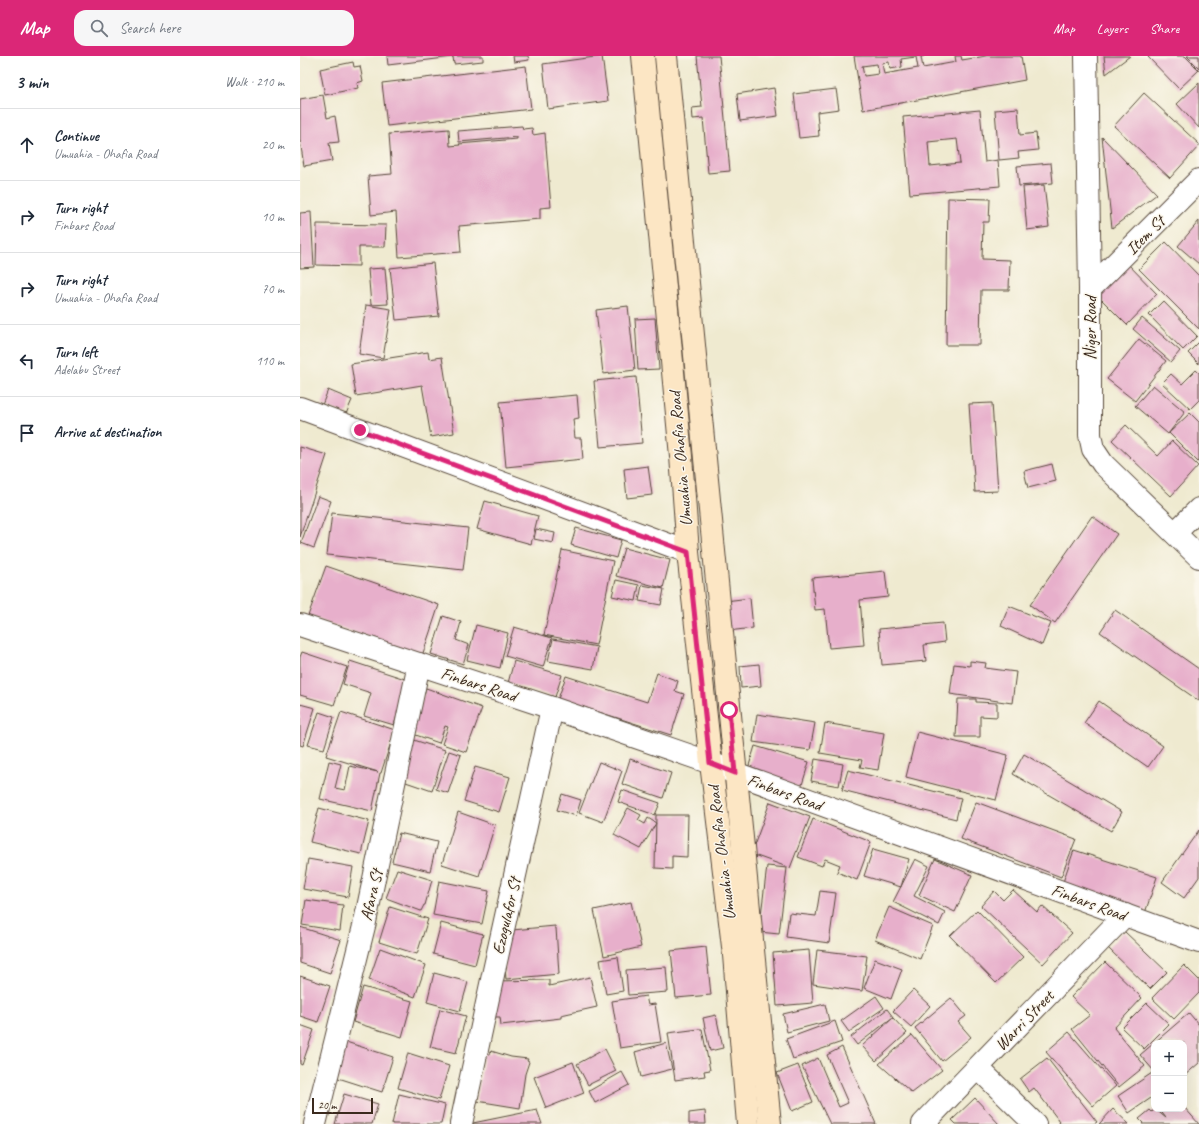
<!DOCTYPE html>
<meta charset="utf-8">
<style>
body{margin:0;font-family:Caveat,sans-serif;background:#f6f6f7;color:#1f2937}
.controls{position:absolute;right:12px;bottom:12px;display:grid;overflow:hidden;border-radius:8px;box-shadow:0 4px 16px #0002}
.controls button{width:36px;height:36px;display:grid;place-items:center;padding:0;border:0;border-bottom:1px solid #e0e1e3;background:#fff;color:#1f2937;font:20px sans-serif}
.scale{position:absolute;left:12px;bottom:10px;width:61px;box-sizing:border-box;padding-left:4px;border:2px solid #3b2a1e;border-top:0;font-size:11px;line-height:14px;white-space:nowrap;color:#3b2a1e;-webkit-text-stroke:3px #fbf7ec;paint-order:stroke}
.stop{position:absolute;width:12px;height:12px;margin:-9px;border:3px solid #db2777;border-radius:50%;background:#fff}
.stop.end{background:#db2777;border-color:#fff;box-shadow:0 1px 4px #0008}
.list{margin:0;padding:0;list-style:none}
h2{display:flex;justify-content:space-between;align-items:center;height:52px;margin:0;padding:0 16px;font-size:17px}
h2 small{font-size:13px;font-weight:400;color:#747a83}
.list li{display:grid;grid-template-columns:26px 1fr auto;gap:12px;align-items:center;box-sizing:border-box;height:72px;padding:0 16px;border-top:1px solid #e0e1e3}
.list b{display:block;font-size:15px;white-space:nowrap}
.list p{margin:0;font-size:13px;white-space:nowrap;color:#747a83}
.list em{font-size:13px;font-style:normal;color:#747a83}
.icon{flex:none;width:22px;height:22px;fill:none;stroke:currentColor;stroke-width:2;stroke-linecap:round;stroke-linejoin:round}
.map{position:relative;flex:none;width:899px;height:1068px;overflow:hidden}
header{display:flex;align-items:center;gap:24px;box-sizing:border-box;height:56px;padding:0 20px;background:#db2777;color:#fff}
header strong{font-size:19px}
nav{display:flex;gap:22px;margin-inline-start:auto;font-size:14px}
.search{width:280px;height:36px;background:#f6f6f7;display:flex;align-items:center;gap:10px;box-sizing:border-box;padding:0 14px;border-radius:12px;color:#747a83;font-size:15px}
main{display:flex}
aside{flex:1;background:#fff}
.map>svg:first-child{display:block}
.building{fill:#e7afcb;fill-rule:evenodd}
.lines{fill:none;stroke-linecap:round;stroke-linejoin:round}
.street-casing{stroke:#564739;stroke-width:24}
.secondary-casing{stroke:#564739;stroke-width:24}
.street{stroke:#fff;stroke-width:22}
.secondary{stroke:#fce6c4;stroke-width:22}
.route{stroke:#db2777;stroke-width:5}
.labels{text-anchor:middle;stroke-width:3;stroke-linejoin:round;paint-order:stroke}
.street-label{font-size:17px;fill:#3b2a1e;stroke:#fbf7ec}
</style>
<header>
<strong>Map</strong>
<div class="search"><svg class="icon" aria-label="search" viewBox="0 0 24 24"><circle cx="10" cy="10" r="6"/><path d="M15 15l6 6"/></svg>Search here</div>
<nav><a>Map</a><a>Layers</a><a>Share</a></nav>
</header>
<main>
<aside>
<h2>3 min<small>Walk · 210 m</small></h2>
<ul class="list">
<li><svg class="icon" aria-label="ahead" viewBox="0 0 24 24"><path d="M12 20V5M6 11l6-6 6 6"/></svg><div><b>Continue</b><p>Umuahia - Ohafia Road</p></div><em>20 m</em></li>
<li><svg class="icon" aria-label="right" viewBox="0 0 24 24"><path d="M7 20v-9h11M14 6l5 5-5 5"/></svg><div><b>Turn right</b><p>Finbars Road</p></div><em>10 m</em></li>
<li><svg class="icon" aria-label="right" viewBox="0 0 24 24"><path d="M7 20v-9h11M14 6l5 5-5 5"/></svg><div><b>Turn right</b><p>Umuahia - Ohafia Road</p></div><em>70 m</em></li>
<li><svg class="icon" aria-label="left" viewBox="0 0 24 24"><path d="M17 20v-9H6M10 6l-5 5 5 5"/></svg><div><b>Turn left</b><p>Adelabu Street</p></div><em>110 m</em></li>
<li><svg class="icon" aria-label="arrive" viewBox="0 0 24 24"><path d="M6 21V4h12l-3 4 3 4H6"/></svg><div><b>Arrive at destination</b></div></li>
</ul>
</aside>
<div class="map">
<svg width="899" height="1068" viewBox="0 0 899 1068">
<rect width="100%" height="100%" fill="#fbf7ec"/>
<filter id="ink" filterUnits="userSpaceOnUse"><feTurbulence type="fractalNoise" baseFrequency=".025" numOctaves="2"/><feDisplacementMap in="SourceGraphic" scale="8" xChannelSelector="R" yChannelSelector="G"/><feConvolveMatrix kernelMatrix="1 2 1 2 8 2 1 2 1" color-interpolation-filters="sRGB"/></filter>
<filter id="wash" filterUnits="userSpaceOnUse"><feTurbulence type="fractalNoise" baseFrequency=".012" numOctaves="4" result="noise"/><feDisplacementMap in="SourceGraphic" scale="16" xChannelSelector="R" yChannelSelector="G"/><feGaussianBlur stdDeviation="0.9" result="paint"/><feColorMatrix in="noise" values="0 0 0 0 0 0 0 0 0 0 0 0 0 0 0 0 0 1.4 0 .05"/><feComposite in="paint" operator="in"/></filter>
<g filter="url(#wash)">
<rect width="100%" height="100%" fill="#efead0"/>
<g id="blocks">
<g class="building">
<path d="M87 0H183V5L154 8 153 1 88 9Z"/>
<path d="M213 0H228L229 4 214 6Z"/>
<path d="M302 0 308 45 248 53 243 8Z"/>
<path d="M397 0H419L430 115 408 117 403 62 393 63 392 52 402 51Z"/>
<path d="M554 0H624L621 1 623 12 656 6 655 0H661L662 4 686 0H721L725 24 563 54ZM616 1 618 12 584 18 582 7 589 6 590 13 602 11 601 3ZM577 8 579 18 564 20 562 10Z"/>
<path d="M804 0H830L806 18Z"/>
<path d="M849 0H885L899 14 879 33 848 1Z"/>
<path d="M887 0H899V12Z"/>
<path d="M53 6 54 11 60 10 63 25 57 27 58 32 25 39 20 13Z"/>
<path d="M226 10 231 53 87 70 82 27Z"/>
<path d="M899 27V72L877 48Z"/>
<path d="M474 32 478 60 440 65 437 38Z"/>
<path d="M536 33 539 53 517 56 519 80 499 82 494 38Z"/>
<path d="M844 37 899 88V90L870 122 814 70Z"/>
<path d="M23 39 27 62 35 60 39 86 29 87 32 105 4 110 0 84V43Z"/>
<path d="M718 52 720 79 736 77 738 94 718 96 719 102 699 104 695 54Z"/>
<path d="M680 54 685 106 698 104 700 130 610 138 603 61ZM657 83 660 107 630 110 628 86Z"/>
<path d="M222 70 223 73 232 72 233 79 245 77 251 151 240 152V163L159 170 161 196 99 201 96 156 71 159 68 120 92 118 89 78 149 73 150 90 160 89 159 88 217 83V81L159 86 158 75Z"/>
<path d="M802 81 857 138 812 172Z"/>
<path d="M751 107 753 127 719 130 717 110Z"/>
<path d="M744 129 749 171 727 174 723 131Z"/>
<path d="M648 142 690 143 689 166H683L682 203 710 204 709 234H681L680 289H646Z"/>
<path d="M11 156 14 211 0 212V157Z"/>
<path d="M899 165V208L878 190Z"/>
<path d="M17 168 86 169 85 191H59V210L16 209Z"/>
<path d="M866 186 899 220V273L839 213Z"/>
<path d="M133 207 139 260 96 264 90 212Z"/>
<path d="M827 207 857 238 827 269 796 238Z"/>
<path d="M85 212 88 248 71 249 68 213Z"/>
<path d="M863 245 897 280 883 294 849 259Z"/>
<path d="M66 249 91 253 83 302 59 298Z"/>
<path d="M328 250 335 314 303 318 296 254Z"/>
<path d="M355 262 359 313 338 314 335 263Z"/>
<path d="M842 262 880 295 871 306 833 273Z"/>
<path d="M839 283 866 305 835 345 807 323Z"/>
<path d="M899 286V308L888 297Z"/>
<path d="M128 296 129 303 142 301 154 377 131 381 122 329 56 340 51 308Z"/>
<path d="M896 314 899 317V344L890 353 862 327 871 318 882 328Z"/>
<path d="M336 321 342 387 300 391 294 325Z"/>
<path d="M853 329 885 356 868 378 835 350Z"/>
<path d="M28 334 52 344 46 358 22 349Z"/>
<path d="M277 339 279 362 273 363 275 382H281L283 403 206 411 200 346Z"/>
<path d="M692 347 698 435 675 436 669 348Z"/>
<path d="M890 357 899 366V407L869 377Z"/>
<path d="M826 369 858 400 872 385 898 410 871 440 812 384Z"/>
<path d="M0 391 27 399 0 481Z"/>
<path d="M752 408 756 425 728 432 724 415Z"/>
<path d="M348 410 352 439 327 442 324 413Z"/>
<path d="M18 440 31 445 14 492 1 487Z"/>
<path d="M185 445 238 460 231 488 177 473Z"/>
<path d="M32 457 168 472 163 514 27 499Z"/>
<path d="M792 460 817 478 755 567 730 549Z"/>
<path d="M276 472 321 484 316 502 271 489Z"/>
<path d="M236 473 255 477 253 487 234 483Z"/>
<path d="M324 492 370 504 363 532 316 520Z"/>
<path d="M262 494 313 505 296 589 244 579Z"/>
<path d="M26 510 139 549 122 600 8 560Z"/>
<path d="M585 515 588 541 560 544 564 589 529 592 525 553 515 554 512 522Z"/>
<path d="M316 524 339 529 336 545 312 540Z"/>
<path d="M342 529 364 533 361 549 339 545Z"/>
<path d="M450 542 453 572 428 575 425 545Z"/>
<path d="M709 550 751 567 742 589 701 570Z"/>
<path d="M815 554 899 613V645L800 576Z"/>
<path d="M143 560 161 566 156 584 169 589 163 608 131 598Z"/>
<path d="M643 567 645 586 624 589 626 605 582 609 579 573Z"/>
<path d="M176 569 208 577 200 612 167 604Z"/>
<path d="M214 571 252 582 243 611 205 600Z"/>
<path d="M253 583 297 591 293 613 248 605Z"/>
<path d="M2 596 47 611 34 649 0 639V601Z"/>
<path d="M50 605 108 624 94 669 64 660 71 637 43 628Z"/>
<path d="M214 605 262 619 255 641 208 627Z"/>
<path d="M670 605 686 607 685 612 716 616 712 647 650 638 654 608 670 610Z"/>
<path d="M459 608 461 630 441 632 440 610Z"/>
<path d="M357 617 378 625 375 635 384 638 371 679 258 643 266 620 347 646Z"/>
<path d="M126 632 182 652 166 696 142 688 148 671 145 670 139 687 110 677Z"/>
<path d="M658 643H676V646L697 647V661L680 660V681H656Z"/>
<path d="M799 645 863 690 848 711 784 667Z"/>
<path d="M0 648 15 652 3 690 0 689Z"/>
<path d="M19 656 34 661 24 693 8 689Z"/>
<path d="M41 656 95 674 81 717H80L72 755 20 743 29 705 41 708 35 732 45 734 50 710 78 716 26 700Z"/>
<path d="M457 658 515 667 510 694 453 686Z"/>
<path d="M525 667 584 677 578 714 560 711 562 704 520 697Z"/>
<path d="M617 676 708 699 696 744 606 721Z"/>
<path d="M111 683 145 694 132 735 97 723Z"/>
<path d="M455 690 509 706 501 732 447 716Z"/>
<path d="M149 695 161 699 148 737 136 733Z"/>
<path d="M724 698 822 756 811 775 713 718Z"/>
<path d="M330 703 371 717 363 742 322 728Z"/>
<path d="M515 703 543 708 539 730 511 725Z"/>
<path d="M299 706 322 715 303 766 279 757Z"/>
<path d="M175 711 210 721 199 756 164 745Z"/>
<path d="M548 714 661 742 656 763 542 734Z"/>
<path d="M322 734 360 747 355 759 318 746Z"/>
<path d="M262 738 281 744 276 760 257 754Z"/>
<path d="M470 746 510 761 490 812 451 798Z"/>
<path d="M676 746 776 783 761 821 661 783Z"/>
<path d="M19 752 69 765 61 798 10 786Z"/>
<path d="M328 752 341 759 338 764 345 768 348 762 356 767 341 793 314 779Z"/>
<path d="M158 756 195 769 179 820 142 808Z"/>
<path d="M356 759H388L387 801 372 800V813L355 812Z"/>
<path d="M513 763 571 786 557 824 537 816 540 809 525 803 522 810 498 801Z"/>
<path d="M899 774V821L884 842 862 826Z"/>
<path d="M99 777 137 786 130 815 92 806Z"/>
<path d="M573 793 609 803 601 831 564 820Z"/>
<path d="M774 794 857 821 845 857 762 829Z"/>
<path d="M8 803 53 811 48 841 3 833Z"/>
<path d="M615 803 629 810 614 840 645 856 639 869 593 846Z"/>
<path d="M635 803 672 819 655 856 619 839Z"/>
<path d="M467 810 487 812 479 878 459 876Z"/>
<path d="M97 813 132 824 125 849H124L121 855 86 842Z"/>
<path d="M139 825 189 835 182 868 133 859Z"/>
<path d="M713 834 737 856 742 850 772 877 743 908 681 850 694 835 703 844Z"/>
<path d="M520 835 536 837 529 887 486 881 489 857 516 860Z"/>
<path d="M6 844 43 849 40 875 2 869Z"/>
<path d="M331 846 341 891 304 900 294 854Z"/>
<path d="M90 851 128 863 117 898 79 886Z"/>
<path d="M589 851 633 870 620 903 575 884Z"/>
<path d="M677 854 723 901 696 927 650 880Z"/>
<path d="M141 867 183 878 175 909 133 898Z"/>
<path d="M255 870V872H256L259 918 206 923 202 875Z"/>
<path d="M0 871 41 884 30 917 0 907Z"/>
<path d="M824 875 867 916 850 933 808 892Z"/>
<path d="M406 891 411 939 376 942 371 895Z"/>
<path d="M80 892 126 909 115 941 69 924Z"/>
<path d="M509 894 513 947 477 950 473 897Z"/>
<path d="M517 894 567 900 562 935 513 928Z"/>
<path d="M318 901 323 935 306 938 300 904Z"/>
<path d="M575 903 602 913 591 943 564 932Z"/>
<path d="M805 906 842 942 814 972 845 1010 819 1031 772 973 790 959 771 941Z"/>
<path d="M884 909 899 924V937L874 963 852 942Z"/>
<path d="M366 911 368 936 328 939 326 914Z"/>
<path d="M134 917 168 926 160 955 127 946Z"/>
<path d="M0 920 30 930 18 966 0 960Z"/>
<path d="M290 921 297 951 261 959V962L201 969 200 961H195V925L249 924V930Z"/>
<path d="M63 931 112 945 102 981 53 966Z"/>
<path d="M613 934 630 950 611 971 593 955Z"/>
<path d="M346 940 348 949 355 948 361 986 320 992 312 945Z"/>
<path d="M576 940 584 952 549 976 541 965Z"/>
<path d="M651 942 666 960 658 966 671 981 642 1005 615 972Z"/>
<path d="M847 947 869 968 844 993 822 972Z"/>
<path d="M525 948 529 965 487 976 483 958Z"/>
<path d="M140 953 166 960 156 997 130 991Z"/>
<path d="M587 953 593 961 557 989 551 981Z"/>
<path d="M889 957 899 969V1007L884 1020V987H854Z"/>
<path d="M416 959 423 992 410 995 403 962Z"/>
<path d="M593 962 607 977 576 1005 562 990Z"/>
<path d="M535 965 542 986 493 1003 486 983Z"/>
<path d="M0 969 14 974 2 1009 0 1008Z"/>
<path d="M399 973H402L410 1014 404 1015 405 1020 375 1024 368 977Z"/>
<path d="M769 976 816 1030 793 1050 746 996Z"/>
<path d="M612 979 642 1014 612 1037 579 1008Z"/>
<path d="M43 985 93 1001 82 1036 32 1020Z"/>
<path d="M366 987 372 1013 341 1021 335 996Z"/>
<path d="M854 987V1015L840 999Z"/>
<path d="M542 991 576 1068H530L502 1010 518 1002 539 1051 548 1047 527 999Z"/>
<path d="M305 993 316 1015 288 1029 277 1008Z"/>
<path d="M191 995 211 1001 228 1003 227 1005 229 1006 225 1018 220 1052 177 1045 184 997 190 998Z"/>
<path d="M108 997 149 1010 139 1044 98 1032Z"/>
<path d="M747 1002 797 1066 794 1068H760L759 1066H760L734 1032 729 1036 720 1023Z"/>
<path d="M273 1006 284 1037 246 1052 234 1021Z"/>
<path d="M498 1009 513 1046 492 1055 477 1017Z"/>
<path d="M322 1016 329 1029 295 1047 289 1035Z"/>
<path d="M852 1017 854 1021V1040L829 1057 818 1040Z"/>
<path d="M44 1038 78 1048 72 1068H35Z"/>
<path d="M99 1038 145 1049 141 1068H92Z"/>
<path d="M675 1042 699 1068H656L652 1064Z"/>
<path d="M884 1051 899 1068H842L843 1067 839 1063 850 1054 852 1056 855 1053 866 1062 859 1053H884Z"/>
<path d="M813 1053 829 1068H799Z"/>
<path d="M237 1054 242 1068H173V1067Z"/>
<path d="M405 1055 406 1068H389V1057Z"/>
</g>
</g>
</g>
<g filter="url(#ink)">
<use href="#blocks" fill-opacity="0" stroke="#564739" stroke-width="1"/>
<g class="lines">
<defs>
<g id="street">
<path d="M786 0 790 233V379L793 393 803 408 899 501"/>
<path d="M790 233 899 124"/>
<path d="M0 352 388 496"/>
<path d="M875 477 899 453"/>
<path d="M0 569 252 652 411 707 435 717 899 886"/>
<path d="M678 1012 735 1068"/>
<path d="M15 1068 65 866 119 608"/>
<path d="M161 1068 193 919 252 652"/>
<path d="M623 1068 825 859"/>
</g>
<g id="secondary">
<path d="M343 0 381 400 388 496 411 707 434 899 448 1068"/>
<path d="M366 0C401 356 434 712 470 1068"/>
</g>
</defs>
<use href="#street" class="street-casing"/>
<use href="#secondary" class="secondary-casing"/>
<use href="#street" class="street"/>
<use href="#secondary" class="secondary"/>
</g>
</g>
<g class="lines" filter="url(#ink)">
<path class="route" d="M60 374 388 496 410 707 435 717 429 654"/>
</g>
<g class="labels">
<g class="street-label">
<text transform="translate(845 179) rotate(-45)" y="6">Item St</text>
<text transform="translate(790 272) rotate(-90)" y="6">Niger Road</text>
<text transform="translate(380 403) rotate(-95)" y="6">Umuahia - Ohafia Road</text>
<text transform="translate(179 628) rotate(18)" y="6">Finbars Road</text>
<text transform="translate(485 736) rotate(20)" y="6">Finbars Road</text>
<text transform="translate(421 797) rotate(-97)" y="6">Umuahia - Ohafia Road</text>
<text transform="translate(71 839) rotate(-77)" y="6">Afara St</text>
<text transform="translate(789 846) rotate(20)" y="6">Finbars Road</text>
<text transform="translate(206 860) rotate(-77)" y="6">Ezogulafor St</text>
<text transform="translate(724 964) rotate(-46)" y="6">Warri Street</text>
</g>
</g>
</svg>
<div class="controls">
<button>+</button>
<button>−</button>
</div>
<div class="scale">20 m</div>
<div class="stop" style="left:429px;top:654px"></div>
<div class="stop end" style="left:60px;top:374px"></div>
</div>
</main>
